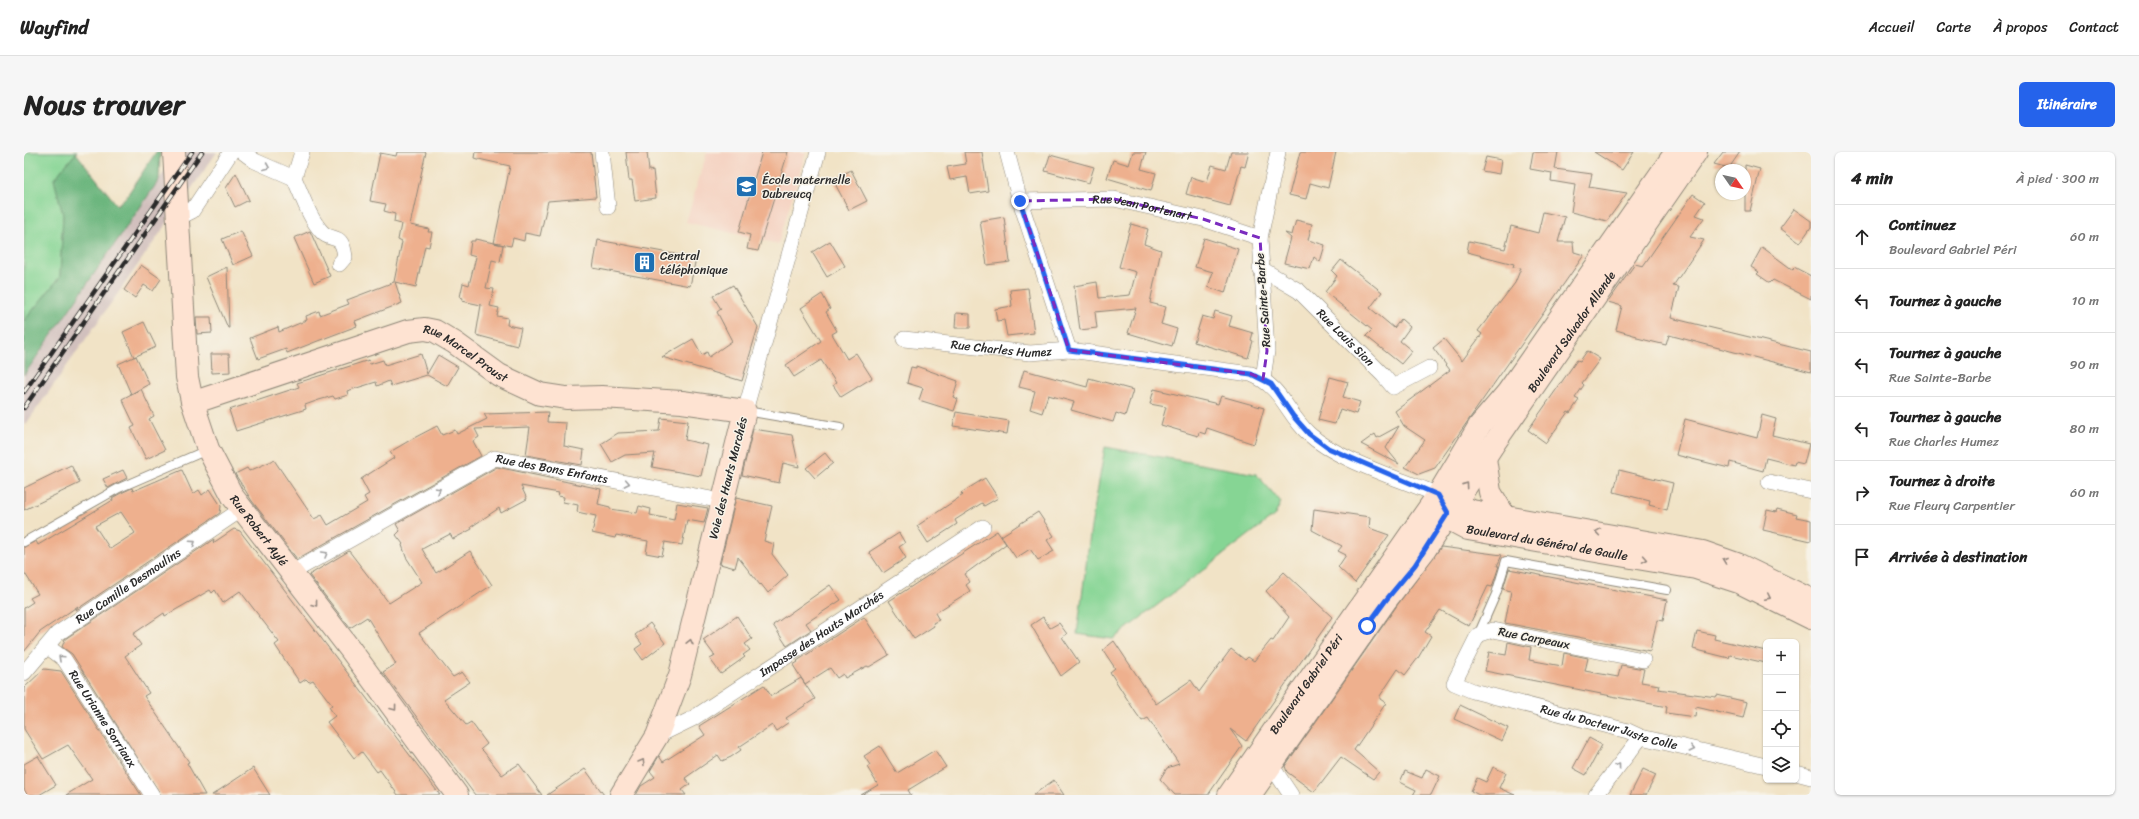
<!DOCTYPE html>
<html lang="fr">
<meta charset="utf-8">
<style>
body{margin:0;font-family:Sriracha,sans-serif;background:#f6f6f6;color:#222}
.controls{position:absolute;right:12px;bottom:12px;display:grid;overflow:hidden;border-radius:6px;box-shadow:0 1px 3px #0004}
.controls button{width:36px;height:36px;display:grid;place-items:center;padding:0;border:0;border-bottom:1px solid #e0e0e0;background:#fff;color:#222;font:20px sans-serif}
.compass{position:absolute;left:1691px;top:12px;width:36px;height:36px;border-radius:50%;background:#fff;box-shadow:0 1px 3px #0004;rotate:124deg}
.stop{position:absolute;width:12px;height:12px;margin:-9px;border:3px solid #2563eb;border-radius:50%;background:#fff}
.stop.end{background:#2563eb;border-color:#fff;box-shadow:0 1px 4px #0008}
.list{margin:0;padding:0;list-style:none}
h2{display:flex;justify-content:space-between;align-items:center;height:52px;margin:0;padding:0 16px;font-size:17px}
h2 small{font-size:13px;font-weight:400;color:#767676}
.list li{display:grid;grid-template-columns:26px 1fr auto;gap:12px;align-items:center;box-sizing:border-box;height:64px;padding:0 16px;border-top:1px solid #e0e0e0}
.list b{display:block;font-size:15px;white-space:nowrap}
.list p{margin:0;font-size:13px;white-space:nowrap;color:#767676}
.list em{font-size:13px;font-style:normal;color:#767676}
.icon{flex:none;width:22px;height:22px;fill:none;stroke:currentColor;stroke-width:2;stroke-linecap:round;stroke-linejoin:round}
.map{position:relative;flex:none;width:1787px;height:643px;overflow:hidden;border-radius:6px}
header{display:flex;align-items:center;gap:24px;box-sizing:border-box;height:56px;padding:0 20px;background:#fff;border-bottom:1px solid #e0e0e0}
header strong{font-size:19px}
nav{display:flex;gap:22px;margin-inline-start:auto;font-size:14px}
.intro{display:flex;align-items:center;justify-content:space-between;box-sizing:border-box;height:96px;padding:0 24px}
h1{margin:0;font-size:28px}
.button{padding:10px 18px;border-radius:6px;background:#2563eb;color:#fff;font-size:14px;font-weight:700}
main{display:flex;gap:24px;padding:0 24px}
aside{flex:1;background:#fff;border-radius:6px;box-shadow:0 1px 3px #0004}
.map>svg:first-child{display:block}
.built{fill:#f5d3c2}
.industrial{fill:#d1c0bd}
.green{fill:#86d594;stroke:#588060}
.forest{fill:#6cb67e;stroke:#4c7054}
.building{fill:#eeb08e;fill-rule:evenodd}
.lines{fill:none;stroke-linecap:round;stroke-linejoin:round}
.lane-casing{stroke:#8e8778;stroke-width:10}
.street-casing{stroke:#8e8778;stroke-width:16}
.secondary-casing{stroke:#8e8778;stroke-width:24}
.lane{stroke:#fff;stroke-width:8}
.street{stroke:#fff;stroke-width:15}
.secondary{stroke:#fee3d2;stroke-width:22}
.rail-casing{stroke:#2b2b2b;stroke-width:4.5}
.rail{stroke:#f7f3e8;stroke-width:3;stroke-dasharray:9;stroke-linecap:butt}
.oneway{stroke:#a0a0a0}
.oneway2{stroke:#94877e}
.route{stroke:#2563eb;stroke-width:5}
.marked{fill:none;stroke:#7b2cbf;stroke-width:3;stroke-dasharray:8 5;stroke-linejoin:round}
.labels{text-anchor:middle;stroke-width:3;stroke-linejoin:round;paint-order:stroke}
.poi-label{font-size:12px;fill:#2b2b2b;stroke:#f7f3e8;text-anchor:start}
.street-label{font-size:12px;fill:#2b2b2b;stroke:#f7f3e8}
</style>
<header>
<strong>Wayfind</strong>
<nav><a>Accueil</a><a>Carte</a><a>À propos</a><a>Contact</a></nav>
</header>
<div class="intro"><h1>Nous trouver</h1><a class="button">Itinéraire</a></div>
<main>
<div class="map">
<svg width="1787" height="643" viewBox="0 0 1787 643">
<rect width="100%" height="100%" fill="#f7f3e8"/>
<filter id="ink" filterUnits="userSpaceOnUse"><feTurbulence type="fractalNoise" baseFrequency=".025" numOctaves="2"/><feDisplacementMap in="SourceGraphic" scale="8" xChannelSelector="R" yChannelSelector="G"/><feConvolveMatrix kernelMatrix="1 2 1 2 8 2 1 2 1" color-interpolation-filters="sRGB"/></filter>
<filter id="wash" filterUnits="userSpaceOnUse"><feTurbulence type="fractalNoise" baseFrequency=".012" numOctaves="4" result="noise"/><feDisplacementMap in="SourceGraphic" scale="16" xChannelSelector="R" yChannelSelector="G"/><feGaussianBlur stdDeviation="0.9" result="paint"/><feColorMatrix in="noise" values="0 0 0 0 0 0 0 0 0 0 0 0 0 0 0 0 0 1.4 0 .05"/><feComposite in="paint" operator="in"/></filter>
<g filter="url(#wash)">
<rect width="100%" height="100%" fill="#f1e3c6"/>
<path class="built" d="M683 0H782L754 92 662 70Z"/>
<path class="industrial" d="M154 0H193L0 275V223Z"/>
<g class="green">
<path d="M0 0H53L30 27 39 62 36 125 0 169Z"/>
<path d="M1081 295 1232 322 1257 350 1251 363 1089 487 1053 482 1067 375Z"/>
</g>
<path class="forest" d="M132 0H136L135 28 0 223V169L36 125 39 63 30 27 52 1 93 53 102 45Z"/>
<g id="blocks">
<g class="building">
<path d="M373 0H402L386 73 405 77 404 80H408L405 95 401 94 392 135 371 130 378 151 331 169 333 174 304 185 263 201 262 197 234 207 226 186 254 175 255 180 283 168 282 164 295 159 296 163 325 152 323 148 370 130 378 90 374 88 377 72 370 70 371 62 360 59 362 52 346 49 356 1 372 4Z"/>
<path d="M451 0H567L572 45 524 49 516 84 501 81 500 89 489 86 487 94 470 91 486 14 450 6Z"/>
<path d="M602 0H623L625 19 629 18 632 46 611 49 608 28H605Z"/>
<path d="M738 0H764L734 99 723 97 726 83 715 80Z"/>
<path d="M940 0H958L964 39 946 42 943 25 926 28 923 15 942 12Z"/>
<path d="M1109 0H1122L1117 17 1132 21 1127 39 1083 26 1089 8 1105 13Z"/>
<path d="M1207 0H1225L1221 15 1217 14 1206 54 1162 42 1167 25 1183 30 1188 13 1202 17Z"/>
<path d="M1276 0H1312L1304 36 1286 31 1282 47 1265 43Z"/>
<path d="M1509 0H1534L1531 17 1568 22 1565 35 1603 41 1583 69 1547 60 1551 33 1527 29 1528 21 1506 17Z"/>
<path d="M1570 0H1610L1598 18Z"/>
<path d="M1699 0H1716L1705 16 1690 12Z"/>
<path d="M1026 3 1070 15 1065 31 1021 19Z"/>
<path d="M1462 5 1477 8 1475 22 1458 19Z"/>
<path d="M1721 13 1736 17 1726 59H1721Z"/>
<path d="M827 18 843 49 825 58 809 28Z"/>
<path d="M212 21 225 48 211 55 202 36Z"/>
<path d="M1669 42 1681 50 1672 63 1680 66 1666 85 1680 88 1649 134 1655 135 1647 166 1787 200V220L1645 183 1642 193 1613 186V184L1592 178 1598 154 1584 150 1611 112 1619 114Z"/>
<path d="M1770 57 1787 69V75L1776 91 1756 76Z"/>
<path d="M1519 60 1541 65 1534 90H1549L1550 100 1560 103 1411 316 1395 322 1381 315 1401 288 1380 274 1371 259 1426 218 1409 196 1420 187 1438 209 1458 182 1454 179 1491 131 1497 116 1489 115 1490 112 1443 100 1445 89 1481 97 1487 74 1514 81Z"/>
<path d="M980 65 986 110 963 113 956 69Z"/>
<path d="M1272 68 1288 72 1284 88 1301 93 1296 110 1290 105 1286 117 1260 111 1267 86 1261 81 1268 83Z"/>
<path d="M1107 72 1124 77 1120 92 1137 98 1126 151 1142 155 1137 172 1153 177 1148 194 1104 181 1112 156 1071 160 1073 176 1056 178 1050 134 1073 130 1075 146 1106 143 1112 120 1095 115Z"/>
<path d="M217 79 229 104 209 113 198 87Z"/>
<path d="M286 79 306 124 290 131 270 86Z"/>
<path d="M1180 86 1214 97 1201 141 1184 135 1189 120 1171 115Z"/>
<path d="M451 87 479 93 476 110 468 108 462 136 470 137 466 154 475 156 473 164 484 166 483 173 497 176 493 194 452 183 457 153 438 149 439 146 436 145 439 131 445 133 452 105 445 103 447 89H451Z"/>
<path d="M574 88 672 106 666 134 569 116Z"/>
<path d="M806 89 821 114 803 125 788 100Z"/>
<path d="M1738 95 1769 118 1770 115 1787 124V147L1749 128 1746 131 1733 122 1735 120 1727 115Z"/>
<path d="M1317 108 1358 140 1346 156 1370 176 1377 167 1386 175 1376 189 1388 199 1377 212 1342 184 1348 178 1301 140 1313 124 1308 119Z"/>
<path d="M117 113 137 127 129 139 120 133 111 146 100 138Z"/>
<path d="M203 115 205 176H204L182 125Z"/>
<path d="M709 133 734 175 718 229 638 205 669 187 678 203 683 200 685 205 708 189 693 160 697 157 689 144Z"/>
<path d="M1004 136 1010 181 983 184 980 168 973 169 971 157 988 154 986 138Z"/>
<path d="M798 142 806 157 802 160 813 179 808 182 823 207 832 201 848 226 817 245 809 233 812 231 797 208 770 225 762 213 797 189 777 156Z"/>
<path d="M1191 159 1208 164 1205 174 1229 181 1227 188 1229 189 1224 206 1170 190 1178 164 1189 167Z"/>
<path d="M932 161 946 162V176H931Z"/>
<path d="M172 165H187L188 181 173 182Z"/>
<path d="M120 170 132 195 110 205 99 180Z"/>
<path d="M1563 199 1576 207 1558 231 1560 233 1551 246 1555 248 1546 261 1544 260 1522 291 1504 278 1553 208 1556 209Z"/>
<path d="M187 202H205L206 220 188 221Z"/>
<path d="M397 202 403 222 414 203 434 215 423 234 403 223 367 234 365 229 353 234 352 230 323 239 324 243 311 247 309 244 295 248 281 253 282 257 212 279 205 258 275 235 273 231 345 208 346 212 359 208 361 213Z"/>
<path d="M112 204 125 232 107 242 94 212Z"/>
<path d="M892 214 934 229 929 245 934 247 930 259 895 248 899 236 883 231 887 215 892 216Z"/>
<path d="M1000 218 1063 235 1065 226 1109 238 1101 264 1092 261 1089 270 1047 258 1050 250 1024 243 1018 261 1006 257 1011 239 995 235Z"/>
<path d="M1306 225 1324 230 1319 245 1336 250 1332 262 1316 257 1311 272 1294 268Z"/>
<path d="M117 237 130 264 125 267 141 298 122 307 107 276 111 274 98 247Z"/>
<path d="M1130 237 1194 252 1197 244 1240 256 1230 292 1183 276 1181 282 1175 280 1174 284 1137 273 1142 255 1126 252Z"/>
<path d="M524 260 523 270 542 271 540 294 560 298 558 313 502 303 506 275 451 277 455 285 449 289 457 304 273 407 228 349 211 322 223 316 225 319 250 308 290 367 298 363 304 373 343 350 340 345 345 342 337 327 370 306 366 300 388 287 413 274 418 283 431 278 433 282 463 267 460 262Z"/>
<path d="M932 260 985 269 983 282 929 274Z"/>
<path d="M1738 263 1752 267 1748 283 1785 292 1780 312 1771 310 1770 313 1742 306 1739 319 1706 310 1705 316 1652 303 1661 267 1733 286Z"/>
<path d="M637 266 664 269 661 288 684 293 677 324 628 315 631 301 601 303 588 310 577 292 594 281 635 279Z"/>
<path d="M1375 274 1362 296 1375 312 1337 292 1351 282 1353 286Z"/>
<path d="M729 277 768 283 775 315 759 311 755 331 718 323Z"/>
<path d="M801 301 809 311 791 326 782 316Z"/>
<path d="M47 313 56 331 0 358V336Z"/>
<path d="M473 315 577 337 574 352 586 355V357L613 361 615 354 627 357 626 363 650 368 653 351 684 356 680 371 663 368 658 393 641 390 638 404 622 401 624 389 592 383 591 386 568 381 572 364 553 360 554 353 539 350 540 345 534 344 535 341 497 334 503 347 477 361 475 356 447 375 448 377 429 387 426 382 398 397 412 421 446 399 468 433 395 481 429 525 438 520 446 530 420 547 442 573 447 570 463 592 457 597 460 600 478 623 495 612 518 643H451L359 520 372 512 343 465 326 476 285 423 325 399 365 451 398 430 382 405 378 393 379 392 372 383 376 379 372 372Z"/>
<path d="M99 318 103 326 84 336 79 327Z"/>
<path d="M158 318 169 342 175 338 178 343 186 337 197 354 196 361 52 458 54 454 16 480 0 500V456L9 450 6 446 14 442 0 420V395L12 389 14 393 89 348 88 346 97 341 108 336 109 339ZM97 360 111 381 86 397 71 374Z"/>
<path d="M1595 318 1649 331 1643 358 1625 353 1626 349 1590 340Z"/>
<path d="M961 326 974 346 960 354 958 351 931 368 933 372 904 391 893 374 939 343 937 341Z"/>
<path d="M712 346 748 354 740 389 750 392 748 402 764 423 744 441 737 432 736 433 714 405 711 416 696 412Z"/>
<path d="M1290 357 1346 365 1345 376 1365 383 1331 431 1314 415 1322 403 1314 399 1318 394 1288 378Z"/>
<path d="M1753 357 1773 362 1772 365 1787 368V389L1739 378 1743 358 1752 360Z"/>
<path d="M1014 360 1030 384 1023 388 1030 399 1014 408 1006 397 992 406 977 384Z"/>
<path d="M210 377 216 379 416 643H374L356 618 353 620 338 600 330 606 303 570 311 564 305 555 308 553 289 528 285 530 282 527 276 531 251 493 255 490 216 439 199 451 191 438 188 441 186 438 141 464 140 461 109 482 117 493 101 504 125 541 120 544 165 610 163 611 181 643H137L48 502 38 495 41 487 190 387 189 391Z"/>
<path d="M973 379 982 392 941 422 946 430 942 433 946 439 911 461 915 468 909 471 910 474 890 487 865 449Z"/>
<path d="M875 381 881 391 875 395 882 406 859 421 845 400Z"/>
<path d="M1417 395 1478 403 1473 414H1475L1468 435 1464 434 1445 474 1416 458 1401 480 1407 484 1394 506 1381 523 1374 517 1356 544V547L1362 551 1330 598 1355 620 1349 627 1317 605 1290 640 1263 620 1261 614 1374 452Z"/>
<path d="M1485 417 1643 448 1639 469 1633 468 1626 499 1481 471 1487 439 1479 437Z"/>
<path d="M1260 420 1308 465 1222 589 1206 577 1218 594 1184 643H1151L1136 627 1143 616 1155 612 1124 566 1118 569 1112 561 1086 520 1091 516 1079 498 1090 489 1132 552 1167 528 1175 540 1207 497 1221 508 1224 505 1230 509 1247 488 1249 489 1265 465 1242 439Z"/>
<path d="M806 433 817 448 782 471 787 478 763 494 749 473Z"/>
<path d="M713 464 728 487 721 492 726 498 719 503 721 505 697 522 686 507 691 504 679 488Z"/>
<path d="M840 465 865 503 845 515 843 514 821 526 819 522 813 526 806 516 781 532 769 513 774 510 773 509Z"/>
<path d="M1019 465 1026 476 1035 471 1043 482 1038 485 1055 510 1037 524 1007 473Z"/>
<path d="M626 471 641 491 619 508 611 497 618 492 611 483Z"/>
<path d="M1673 479 1691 483 1690 487 1742 499V511L1706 503 1705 506 1669 497Z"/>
<path d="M1484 490 1507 495 1505 508 1538 514 1540 501 1564 506 1561 519 1594 525 1597 513 1620 517 1617 530 1635 533 1634 537 1692 545 1693 543 1723 550 1719 566 1672 555 1671 565 1642 561 1643 555 1461 519 1465 500 1482 503Z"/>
<path d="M20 517 37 519 117 643H42L68 627 44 593 19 607 0 577V536Z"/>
<path d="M777 526 791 547 762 566 765 570 752 579 748 573 715 595 717 598 707 605 698 609 694 603 661 626 666 632 658 638 662 643H612L617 634 631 625 626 619 635 604 639 610 681 583 675 574 740 533 747 544Z"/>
<path d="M1436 553 1484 576 1478 589 1430 567Z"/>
<path d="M1565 586 1578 593 1562 623 1549 616Z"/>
<path d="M856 594 873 621 911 598 922 615 884 638 887 643H837L854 633 843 615 846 613 840 604Z"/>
<path d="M14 604 32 633 15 643H3L0 637V612Z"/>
<path d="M1469 615 1482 621 1475 636 1491 643H1455L1447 639 1453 626 1462 630Z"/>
<path d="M229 616 246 643H188Z"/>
<path d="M561 617 580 643H523Z"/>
<path d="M1402 617 1416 624 1407 643H1389L1392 638 1376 630 1381 619 1398 626Z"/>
<path d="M1619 617 1632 623 1622 643H1606Z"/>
<path d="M1030 628 1040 643H1009Z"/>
</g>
</g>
</g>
<g filter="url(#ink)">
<use href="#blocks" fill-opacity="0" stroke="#8e8778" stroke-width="1"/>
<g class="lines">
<defs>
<g id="lane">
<path d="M722 259 816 275"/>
<path d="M0 390 95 336 183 298"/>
<path d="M1454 483 1472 442 1482 409 1643 438"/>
</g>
<g id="street">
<path d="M219 0 231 9 270 26"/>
<path d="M278 0 270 26C278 43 285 66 298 80 308 91 318 79 321 105L315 112"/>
<path d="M578 0 584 55"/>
<path d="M983 0 996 49 1045 198"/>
<path id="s1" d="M996 49 1090 47 1179 67 1236 86"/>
<path d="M154 66 168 59 207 0"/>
<path id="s2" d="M1236 116 1275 139 1359 223 1369 235 1405 216"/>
<path id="s3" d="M880 187 1006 201 1045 198 1227 222C1259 235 1261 260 1285 282 1313 308 1377 327 1414 343"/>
<path d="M1239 227 1243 199 1236 86 1254 0"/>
<path d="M721 259 794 0"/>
<path d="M1745 330 1787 339"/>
<path id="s4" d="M267 421 471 306 698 349"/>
<path id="s5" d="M24 495 40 507 128 643"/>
<path id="s6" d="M1619 508 1469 478 1454 483 1430 531 1449 539 1604 579 1617 585 1742 614"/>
<path id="s7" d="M0 521 33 482 218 357"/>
<path id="s8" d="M633 584 668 567 959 375"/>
<path d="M1247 613 1267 643"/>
<path d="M1772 621 1787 625"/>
<path d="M1572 643 1617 585"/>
</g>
<g id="secondary">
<path id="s9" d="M150 0 163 225 168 249 184 297 209 345 326 497 433 643"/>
<path id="s10" d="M168 249 177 248 384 179 401 177 411 179 431 191 475 223 516 242 542 246 578 245 658 250 721 259 656 523 633 584 597 643"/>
<path d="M1461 306 1466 340 1481 365"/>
<path d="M1417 345 1448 359 1679 400 1713 412 1787 448"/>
<path id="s11" d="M1418 349 1429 369 1444 377 1672 416 1715 430 1787 466"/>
<path id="s12" d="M1205 643 1414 343 1456 273 1484 240 1652 0"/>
<path id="s13" d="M1226 643 1362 448 1400 399 1471 290 1672 0"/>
</g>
</defs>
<use href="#lane" class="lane-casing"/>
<use href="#street" class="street-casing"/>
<use href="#secondary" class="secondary-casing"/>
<use href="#lane" class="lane"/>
<use href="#street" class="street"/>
<use href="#secondary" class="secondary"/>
<defs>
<g id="rail">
<path d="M0 240 168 0"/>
<path d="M0 256 178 0"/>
</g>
</defs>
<use href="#rail" class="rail-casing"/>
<use href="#rail" class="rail"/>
</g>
<defs><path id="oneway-chevron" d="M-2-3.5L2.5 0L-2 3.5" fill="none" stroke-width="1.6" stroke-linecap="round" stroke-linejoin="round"/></defs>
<g class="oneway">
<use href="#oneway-chevron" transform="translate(243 15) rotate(23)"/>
<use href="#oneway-chevron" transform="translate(603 331) rotate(11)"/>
<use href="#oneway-chevron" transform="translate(414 338) rotate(-30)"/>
<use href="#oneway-chevron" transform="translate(169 391) rotate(-34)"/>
<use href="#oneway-chevron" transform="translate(301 402) rotate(-30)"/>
<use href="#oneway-chevron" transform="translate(37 506) rotate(-137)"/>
<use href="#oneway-chevron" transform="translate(1668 597) rotate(13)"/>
<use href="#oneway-chevron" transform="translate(1594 614) rotate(-53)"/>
</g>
<g class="oneway2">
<use href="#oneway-chevron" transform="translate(1442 333) rotate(-55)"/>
<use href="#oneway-chevron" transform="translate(1574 380) rotate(-171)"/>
<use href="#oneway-chevron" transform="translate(1621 407) rotate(10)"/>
<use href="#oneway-chevron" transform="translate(1701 408) rotate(-160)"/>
<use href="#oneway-chevron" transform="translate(1744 445) rotate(26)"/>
<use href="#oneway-chevron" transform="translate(291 452) rotate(52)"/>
<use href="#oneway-chevron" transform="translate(666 490) rotate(-77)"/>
<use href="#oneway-chevron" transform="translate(370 556) rotate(53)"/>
<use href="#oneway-chevron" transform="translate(618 610) rotate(-59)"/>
</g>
</g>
<g class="lines" filter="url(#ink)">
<path class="route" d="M996 49 1045 198 1227 222 1247 232 1269 264 1285 282 1304 296 1414 343 1424 361 1391 413 1362 448 1343 474"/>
</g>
<path class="marked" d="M1090 47 1179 67 1236 86 1243 199 1239 227 1227 222 1045 198 996 49Z"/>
<defs>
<symbol id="school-square" viewBox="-11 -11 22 22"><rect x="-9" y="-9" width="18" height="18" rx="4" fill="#1f6fb2" stroke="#f7f3e8"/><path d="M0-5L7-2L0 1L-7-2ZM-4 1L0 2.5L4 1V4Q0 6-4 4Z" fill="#fff"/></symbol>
<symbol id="building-square" viewBox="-11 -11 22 22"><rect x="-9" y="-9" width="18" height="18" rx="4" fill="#1f6fb2" stroke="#f7f3e8"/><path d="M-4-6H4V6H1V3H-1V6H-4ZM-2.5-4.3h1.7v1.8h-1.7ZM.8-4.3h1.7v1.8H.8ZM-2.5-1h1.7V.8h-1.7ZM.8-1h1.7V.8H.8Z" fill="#fff"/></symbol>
</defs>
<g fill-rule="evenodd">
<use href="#school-square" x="710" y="22" width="25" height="25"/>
<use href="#building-square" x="608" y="98" width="25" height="25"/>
</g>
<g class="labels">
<g class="poi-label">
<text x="738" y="32">École maternelle<tspan x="738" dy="14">Dubreucq</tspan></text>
<text x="636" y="108">Central<tspan x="636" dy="14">téléphonique</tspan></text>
</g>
<g class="street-label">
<text dy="4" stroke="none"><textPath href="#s1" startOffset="123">Rue Jean Portenart</textPath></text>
<text transform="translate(1239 148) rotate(-94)" y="4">Rue Sainte-Barbe</text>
<text dy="4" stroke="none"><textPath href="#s13" startOffset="564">Boulevard Salvador Allende</textPath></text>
<text dy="4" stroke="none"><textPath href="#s2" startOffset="111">Rue Louis Sion</textPath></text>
<text dy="4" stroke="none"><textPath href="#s3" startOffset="98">Rue Charles Humez</textPath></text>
<text dy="4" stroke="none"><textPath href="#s10" startOffset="292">Rue Marcel Proust</textPath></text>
<text dy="4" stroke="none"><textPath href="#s4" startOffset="292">Rue des Bons Enfants</textPath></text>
<text transform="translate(704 326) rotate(-76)" y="4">Voie des Hauts Marchés</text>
<text dy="4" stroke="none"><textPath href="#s9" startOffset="397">Rue Robert Aylé</textPath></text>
<text dy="4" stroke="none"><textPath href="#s11" startOffset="120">Boulevard du Général de Gaulle</textPath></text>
<text dy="4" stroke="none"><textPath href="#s7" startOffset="137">Rue Camille Desmoulins</textPath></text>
<text dy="4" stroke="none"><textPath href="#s8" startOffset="194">Impasse des Hauts Marchés</textPath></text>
<text transform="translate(1510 486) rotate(11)" y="4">Rue Carpeaux</text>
<text dy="4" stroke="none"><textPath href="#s12" startOffset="135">Boulevard Gabriel Péri</textPath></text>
<text dy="4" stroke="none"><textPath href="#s5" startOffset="91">Rue Urianne Sorriaux</textPath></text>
<text dy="4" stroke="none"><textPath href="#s6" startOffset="384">Rue du Docteur Juste Colle</textPath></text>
</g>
</g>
</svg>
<div class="controls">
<button>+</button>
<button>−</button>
<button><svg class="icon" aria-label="locate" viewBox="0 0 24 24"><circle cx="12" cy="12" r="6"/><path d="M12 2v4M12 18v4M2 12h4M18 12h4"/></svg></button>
<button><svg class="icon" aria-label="layers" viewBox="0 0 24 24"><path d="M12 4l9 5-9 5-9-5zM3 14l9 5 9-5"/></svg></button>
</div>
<svg class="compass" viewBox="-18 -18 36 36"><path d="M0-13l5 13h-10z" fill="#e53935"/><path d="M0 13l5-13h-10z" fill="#767676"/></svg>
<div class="stop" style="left:1343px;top:474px"></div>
<div class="stop end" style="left:996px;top:49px"></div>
</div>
<aside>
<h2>4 min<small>À pied · 300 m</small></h2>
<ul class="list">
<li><svg class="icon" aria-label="ahead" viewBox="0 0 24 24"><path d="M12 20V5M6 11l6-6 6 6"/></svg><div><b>Continuez</b><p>Boulevard Gabriel Péri</p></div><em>60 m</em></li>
<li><svg class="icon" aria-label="left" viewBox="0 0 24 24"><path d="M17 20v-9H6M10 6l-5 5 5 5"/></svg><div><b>Tournez à gauche</b></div><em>10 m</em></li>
<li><svg class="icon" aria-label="left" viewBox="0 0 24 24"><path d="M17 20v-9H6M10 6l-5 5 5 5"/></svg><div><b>Tournez à gauche</b><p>Rue Sainte-Barbe</p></div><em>90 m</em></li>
<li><svg class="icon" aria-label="left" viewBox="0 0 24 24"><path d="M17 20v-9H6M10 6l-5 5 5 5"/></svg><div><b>Tournez à gauche</b><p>Rue Charles Humez</p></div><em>80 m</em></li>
<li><svg class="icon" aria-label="right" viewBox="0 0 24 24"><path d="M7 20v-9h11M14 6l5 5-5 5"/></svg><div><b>Tournez à droite</b><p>Rue Fleury Carpentier</p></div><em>60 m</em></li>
<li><svg class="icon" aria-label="arrive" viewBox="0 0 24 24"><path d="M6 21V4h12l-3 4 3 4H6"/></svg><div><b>Arrivée à destination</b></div></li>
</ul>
</aside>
</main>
